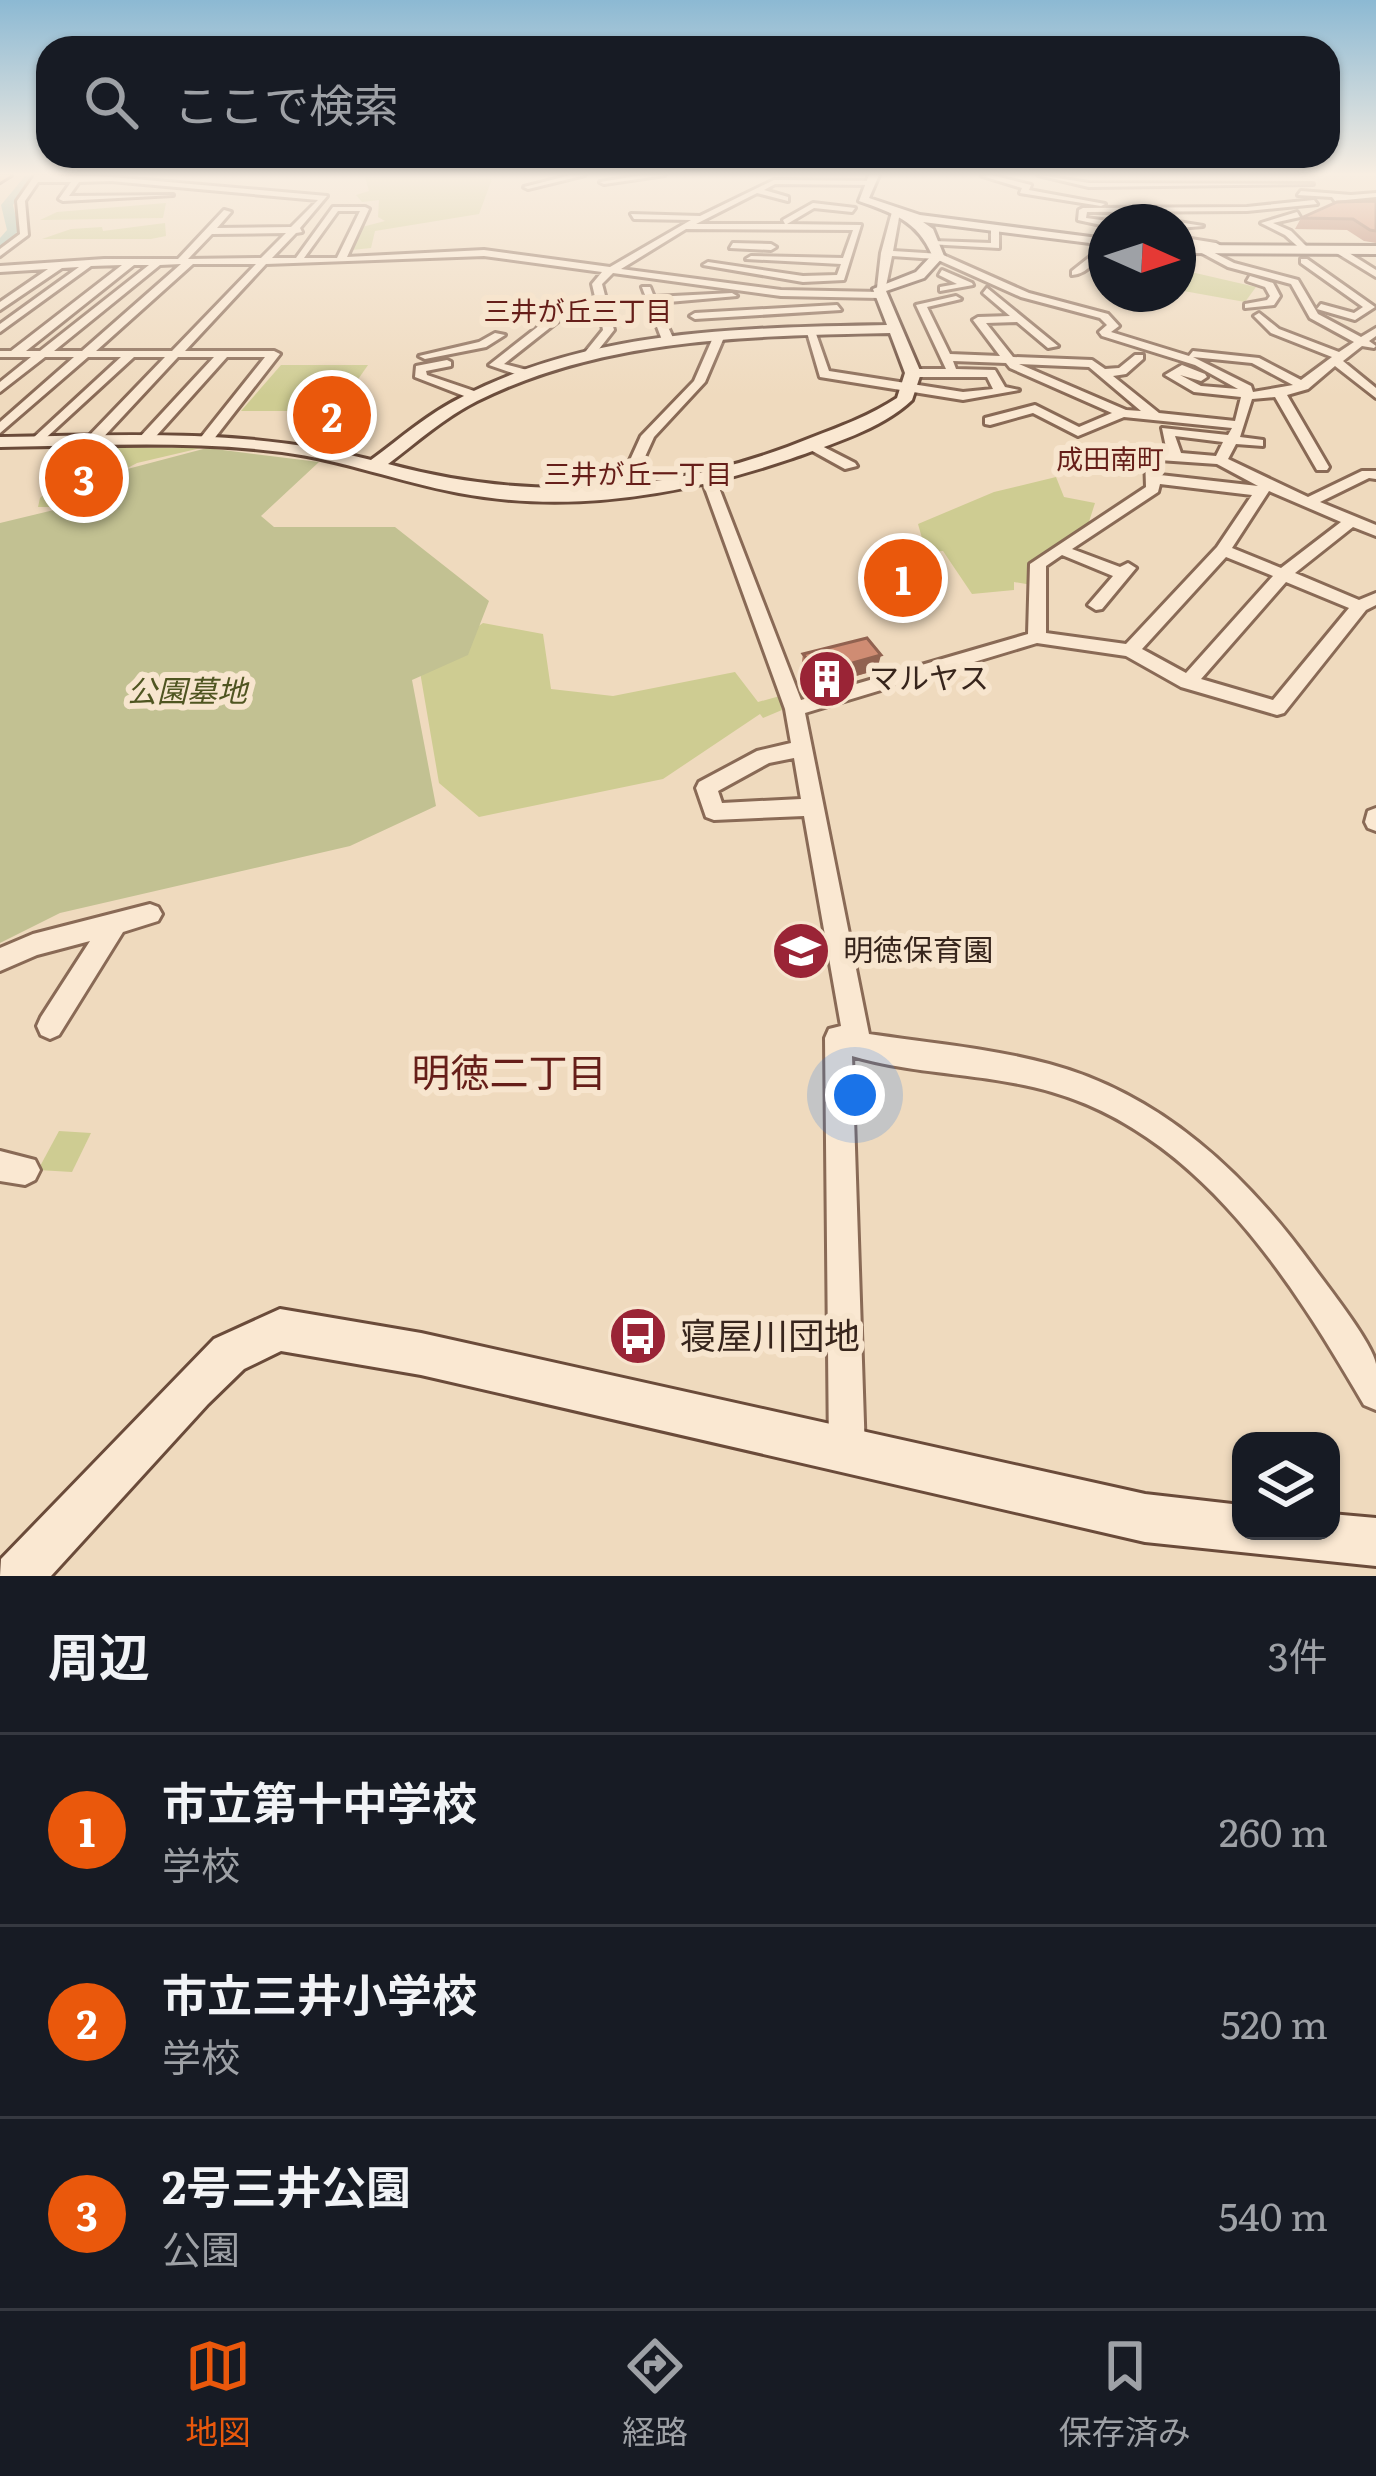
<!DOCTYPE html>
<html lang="ja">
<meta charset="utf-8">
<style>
body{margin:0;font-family:Literata,"Noto Sans JP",serif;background:#242831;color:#f1f3f6}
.controls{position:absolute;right:36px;bottom:36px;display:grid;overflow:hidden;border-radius:24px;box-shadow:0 3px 9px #0004}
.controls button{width:108px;height:108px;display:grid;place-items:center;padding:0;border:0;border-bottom:3px solid #363941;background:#171b24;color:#f1f3f6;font:60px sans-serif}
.compass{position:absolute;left:1088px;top:204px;width:108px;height:108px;border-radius:50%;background:#171b24;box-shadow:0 3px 9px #0004;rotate:93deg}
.you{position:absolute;left:855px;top:1095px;width:42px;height:42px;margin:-30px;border:9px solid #fff;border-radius:50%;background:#1a73e8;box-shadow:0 0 0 18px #1a73e833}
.badge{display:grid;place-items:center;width:78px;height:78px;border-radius:50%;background:#ea580c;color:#fff;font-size:39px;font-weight:700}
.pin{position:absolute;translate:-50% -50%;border:6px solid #fff;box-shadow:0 3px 12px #0006}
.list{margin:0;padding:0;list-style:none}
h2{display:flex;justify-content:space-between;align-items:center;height:156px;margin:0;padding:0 48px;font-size:51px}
h2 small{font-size:39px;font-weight:400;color:#9ea1a6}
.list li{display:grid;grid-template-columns:78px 1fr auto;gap:36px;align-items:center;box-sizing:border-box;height:192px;padding:0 48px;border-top:3px solid #363941}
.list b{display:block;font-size:45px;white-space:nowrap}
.list p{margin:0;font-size:39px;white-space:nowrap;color:#9ea1a6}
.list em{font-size:39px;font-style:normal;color:#9ea1a6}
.icon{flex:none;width:66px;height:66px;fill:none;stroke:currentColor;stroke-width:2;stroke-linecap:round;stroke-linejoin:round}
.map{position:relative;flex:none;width:1376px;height:1576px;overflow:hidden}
.search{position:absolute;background:#171b24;box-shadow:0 3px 9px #0004;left:36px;right:36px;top:36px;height:132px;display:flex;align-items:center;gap:30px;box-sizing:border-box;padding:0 42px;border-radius:36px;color:#9ea1a6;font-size:45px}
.sheet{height:732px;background:#171b24}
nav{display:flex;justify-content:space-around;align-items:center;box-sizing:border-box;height:168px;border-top:3px solid #363941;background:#171b24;font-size:33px;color:#9ea1a6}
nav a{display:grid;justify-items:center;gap:6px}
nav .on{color:#ea580c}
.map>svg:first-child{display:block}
.green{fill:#cecc92}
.cemetery{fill:#c2c192}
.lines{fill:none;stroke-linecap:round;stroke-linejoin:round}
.river{fill:#a2c1b3;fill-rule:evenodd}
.street-casing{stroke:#896a56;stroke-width:6}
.secondary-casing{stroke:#6a4b3a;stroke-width:6}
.primary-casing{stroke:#56392b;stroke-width:6}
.street{fill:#fae8d2;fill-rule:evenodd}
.secondary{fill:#fae8d2;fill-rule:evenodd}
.primary{fill:#f5c994;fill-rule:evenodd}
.wall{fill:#b27863}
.shaded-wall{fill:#916250}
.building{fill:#cf8c73;stroke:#916250;stroke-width:3}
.labels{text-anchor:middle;stroke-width:12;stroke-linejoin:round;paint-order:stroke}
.far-neighbourhood-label{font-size:27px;fill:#661e19;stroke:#f7e5ce}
.poi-label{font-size:30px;fill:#37251c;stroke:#f7e5ce;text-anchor:start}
.park-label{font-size:30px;font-style:italic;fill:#4f5521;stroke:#f7e5ce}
.near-poi-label{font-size:36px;fill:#37251c;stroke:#f7e5ce;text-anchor:start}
.near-neighbourhood-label{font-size:39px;fill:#661e19;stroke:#f7e5ce}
</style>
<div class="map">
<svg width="1376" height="1576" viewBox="0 0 1376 1576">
<rect width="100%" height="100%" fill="#efdabe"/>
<g class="green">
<path d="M453 175 492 179 479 214 375 231 371 248 352 250 358 228 385 221 378 217 379 200 362 202 356 195 369 191 365 177Z"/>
<path d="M166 203 163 218 40 220 57 212Z"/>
<path d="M165 223 166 236 151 239H42L71 229 102 227 103 231Z"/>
<path d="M1178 269 1256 287 1245 302 1178 290Z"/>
<path d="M281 365H368L336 411H241Z"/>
<path d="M94 448H201L137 463 54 507H38L40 498Z"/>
<path d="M1056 477 1064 497 1095 503 1087 528 1032 560V585L1014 582V590L972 594 943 551 926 552 918 524 994 492Z"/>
<path d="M483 623 543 634 551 689 613 696 735 672 758 702 780 696 782 710 763 718 760 714 663 779 479 817 439 783 419 666Z"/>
<path d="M59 1131 91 1133 72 1172 38 1170Z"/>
</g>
<path class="cemetery" d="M207 448 319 462 261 516 274 527H395L489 601 468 655 412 680 436 806 350 846 60 913 0 943V523L58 509 116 472Z"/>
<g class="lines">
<path class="river" d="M26 175H37L13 205 19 230 0 251V238L7 230 1 205Z"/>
<defs>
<g id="street">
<path d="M35 175 111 177 327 196 300 228 302 232 296 233 272 258H296L333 207H365L369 209 347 257 484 250 610 267 691 220 634 219 631 214 700 216 774 180 870 181 873 185 775 184 764 190 788 197V201L757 193 696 224H785L783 220 813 203 855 208 852 212 814 208 787 224 861 225 844 280 803 282 703 265 708 262 803 276 837 275 841 264 746 259 751 256 843 258 853 230 686 229 621 269 781 290 880 292 885 295 880 298 781 296 613 273 602 284 614 330 592 358 582 356 603 330 601 320 561 319 504 364 531 371V377L527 378 489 365 554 314H599L592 284 602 272 484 256 266 264 185 351H274L280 354 210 444 198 441 265 357H227L149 444H139V438L214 357H178L97 444H87V438L165 357H134L37 446 30 442 32 439 121 357H88L0 433V422L74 357H45L0 392V382L31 357H0V351H11L122 265 91 266 0 332V324L79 267 62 268 0 310V302L48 269 0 272V266L104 259H178L224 210 231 212 217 228 291 227 318 200 111 181 79 182 69 196 173 195 63 201 59 199 71 182H38L25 201 28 235 0 256V249L20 234 17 201ZM338 211H360L337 258H304ZM286 233 261 258 188 259 212 234ZM181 264 82 351H54L160 265ZM193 264H256L172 351H96ZM134 265H149L40 351H26Z"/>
<path d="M571 175H585L528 189 524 187Z"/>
<path d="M643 175H665L604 184 600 182Z"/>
<path d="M991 175 1031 185 1029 190 1105 204 1101 206 1020 193 1022 188 982 176Z"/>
<path d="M1038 175 1089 183 1313 184 1089 187Z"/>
<path d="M1301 191 1351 195 1376 193V197L1335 201 1332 197 1298 195Z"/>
<path d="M1314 200 1317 204 1247 211 1087 212 1086 218 1109 221 1106 226 1078 220 1079 210 1083 208 1247 207Z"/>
<path d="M896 209 900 212 893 251 941 254 1029 293 1108 314 1119 326 1111 332 1189 356 1193 351 1259 358 1301 380 1332 357 1271 333 1254 316 1259 313 1279 329 1339 352 1354 342 1310 318 1291 284 1228 267 1200 252 1203 247 1234 263 1298 280 1318 314 1361 337 1376 328V336L1369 341 1376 346 1374 348 1362 346 1343 361 1376 388V398L1335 366 1308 389 1287 395 1329 467 1327 470H1317L1275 397 1252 399 1240 437 1263 440V446L1236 444 1228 459 1308 497 1362 471H1376V479L1369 478 1320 502 1376 525V536L1353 527 1295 573 1359 600 1376 593V605L1366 610 1284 713 1277 715 1181 687 1126 656 1037 643 805 713 869 1034C929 1043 990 1048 1049 1064 1161 1094 1245 1173 1312 1265 1327 1286 1372 1342 1376 1364 1376 1379 1376 1396 1376 1410L1364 1405C1291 1280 1200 1135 1052 1092 987 1073 916 1075 852 1056L865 1453 860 1466 847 1471 834 1466 829 1453 825 1038 829 1029 841 1026 804 816 714 820 706 817 696 788 699 782 757 751 791 743 785 709 702 480 709 476 716 480 801 700 1028 634 1030 564 1146 487 1145 455 1152 451 1167 452 1162 428 1228 435 1232 428 1124 417 1078 436 1033 413 990 425 985 424V418L1035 405 1079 427 1112 413 1010 368 1006 363 953 361 956 369 995 370 1005 387 1019 390 963 400 820 377 806 329 815 331 829 371 963 392 993 389 987 377H913L907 373 913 369H946L916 305 956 296 961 299 927 307 950 354 1000 356 973 320 978 317 1010 316 983 293 987 288 1058 346 1048 348 1017 322 986 323 1013 357 1092 360 1105 369 1119 368 1135 355H1143V359L1126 374 1113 376 1159 413 1235 421 1241 397 1194 392 1165 375 1182 365 1205 374 1207 377 1201 381 1180 375 1201 386 1238 389 1195 365 1102 336 1099 332 1107 325 1100 318 1021 297 936 259 892 256 886 286 877 288 881 253 892 212ZM1193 357 1252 363 1293 385 1253 392 1251 386ZM1019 364 1089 367 1141 411 1126 410ZM1175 436 1223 442 1216 456 1181 453ZM1159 460 1217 464 1258 486 1160 475ZM1160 484 1252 495 1217 547 1126 644 1046 633V566L1062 555 1113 576 1088 605 1096 610 1102 609 1136 568 1128 563 1120 567 1072 549 1158 492ZM1269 491 1341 522 1281 568 1232 548ZM1226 557 1273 576 1186 673 1142 649ZM1286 582 1349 608 1273 700 1201 679ZM794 758 801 799 722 803 718 791 769 763Z"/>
<path d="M1297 212 1300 217 1273 223 1291 231 1310 250 1305 253 1285 235 1261 223Z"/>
<path d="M1178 222 1203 226 1178 228Z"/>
<path d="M995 226 999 229V248L928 244 933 241 991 243V229Z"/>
<path d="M1178 237 1216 243 1221 246 1216 249 1178 243Z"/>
<path d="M1101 238 1105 241C1100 256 1089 274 1072 275V271L1091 256Z"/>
<path d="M733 243 771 244 776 247 771 250 730 248Z"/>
<path d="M1335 248H1341L1376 270V277L1335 252Z"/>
<path d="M1301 259H1307L1375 307 1355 320 1317 309 1321 304 1354 313 1363 307 1301 263Z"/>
<path d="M942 270 972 283 973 285 940 291V287L957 284 939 275Z"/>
<path d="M1250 276 1273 283 1280 296 1274 305 1245 308V304L1267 300 1270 296 1265 287 1247 281Z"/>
<path d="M642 287H650L654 297 732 293 737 296 657 303 674 340 668 343 662 340Z"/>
<path d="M837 305 841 310 695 319 690 316 695 313Z"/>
<path d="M495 333 505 335 486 347 425 359 419 356 479 342Z"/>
<path d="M715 333 725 335 705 382 654 437 628 494H618L616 491 641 436 694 381Z"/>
<path d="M447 360 451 362V366L426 371 427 375 480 393V399H472L415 377 416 366Z"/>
<path d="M812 441 855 463 857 466 845 469 807 448 805 445Z"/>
<path d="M1376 808V831L1368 828 1365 822 1368 811Z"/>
<path d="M150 904 158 907 162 914 158 921 123 932 59 1035 50 1039 41 1035 37 1026 41 1017 90 941 37 955 0 971V948L33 934Z"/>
<path d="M0 1151 35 1160 40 1170 35 1180 25 1185 0 1181Z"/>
</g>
<g id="secondary">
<path d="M869 175H879L869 198 920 215 1106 239V245L923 222 933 229 944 256 924 278 886 291 921 373 912 400C882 429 829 445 790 459 684 495 570 514 459 493 399 482 343 460 282 452 188 440 94 446 0 447V437C125 435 249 428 371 460 401 438 429 413 462 397 592 329 743 328 887 325L873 289 916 272 932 255C918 221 893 213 859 201ZM890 333 905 373 897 398C871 415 842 426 813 437 675 494 532 503 388 464 417 442 445 417 477 401 606 337 750 336 890 333Z"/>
<path d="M1178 245 1376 246V254L1178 253Z"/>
<path d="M280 1309 421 1333 1145 1494 1241 1505V1531H1331V1514L1376 1518V1566L1145 1542 421 1375 281 1351 244 1369 208 1404 51 1576H0L1 1559 214 1339Z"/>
</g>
<path id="primary" d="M0 175H11L0 182Z"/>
</defs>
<use href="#street" class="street-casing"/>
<use href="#secondary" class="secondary-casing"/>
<use href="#primary" class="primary-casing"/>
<use href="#street" class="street"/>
<use href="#secondary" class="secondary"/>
<use href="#primary" class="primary"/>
</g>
<g class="wall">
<path d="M1376 201V243L1364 241 1347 230 1295 229 1301 218Z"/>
<path d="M803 654 877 670 814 688 801 669Z"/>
</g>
<path class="shaded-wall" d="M881 655 877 670 814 688 817 673Z"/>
<g class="building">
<path d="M1376 201V231L1370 230 1353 219 1301 218 1337 202Z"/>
<path d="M867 638 881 655 817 673 803 654Z"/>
</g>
<linearGradient id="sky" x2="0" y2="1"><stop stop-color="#8cb9d3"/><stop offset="0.44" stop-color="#f8eee2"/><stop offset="1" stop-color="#f8eee2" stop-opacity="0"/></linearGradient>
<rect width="1376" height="396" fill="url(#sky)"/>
<defs>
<symbol id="building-disc" viewBox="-11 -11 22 22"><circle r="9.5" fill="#9a2436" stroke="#f7e5ce"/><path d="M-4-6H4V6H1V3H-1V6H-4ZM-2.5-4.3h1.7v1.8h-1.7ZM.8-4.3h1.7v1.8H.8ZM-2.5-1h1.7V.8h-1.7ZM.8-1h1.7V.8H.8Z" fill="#fff"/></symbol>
<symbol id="school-disc" viewBox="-11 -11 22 22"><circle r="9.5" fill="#9a2436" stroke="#f7e5ce"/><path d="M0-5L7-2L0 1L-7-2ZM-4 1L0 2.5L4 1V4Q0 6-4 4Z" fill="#fff"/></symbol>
<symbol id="bus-disc" viewBox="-11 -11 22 22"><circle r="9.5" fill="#9a2436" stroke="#f7e5ce"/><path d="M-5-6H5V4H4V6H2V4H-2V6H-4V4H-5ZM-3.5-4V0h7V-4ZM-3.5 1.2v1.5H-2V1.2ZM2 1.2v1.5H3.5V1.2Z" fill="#fff"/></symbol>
</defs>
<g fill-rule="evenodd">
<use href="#building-disc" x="794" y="646" width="66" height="66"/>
<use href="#school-disc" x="768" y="918" width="66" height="66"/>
<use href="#bus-disc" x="605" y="1303" width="66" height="66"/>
</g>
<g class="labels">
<g class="far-neighbourhood-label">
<text x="578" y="321">三井が丘三丁目</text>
<text x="1110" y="469">成田南町</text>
<text x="638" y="484">三井が丘一丁目</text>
</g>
<g class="poi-label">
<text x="869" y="689">マルヤス</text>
<text x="843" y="961">明徳保育園</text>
</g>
<g class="park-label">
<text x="187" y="702">公園墓地</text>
</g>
<g class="near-poi-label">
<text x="680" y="1349">寝屋川団地</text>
</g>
<g class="near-neighbourhood-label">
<text x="509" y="1087">明徳二丁目</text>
</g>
</g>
</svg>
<div class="controls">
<button><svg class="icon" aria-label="layers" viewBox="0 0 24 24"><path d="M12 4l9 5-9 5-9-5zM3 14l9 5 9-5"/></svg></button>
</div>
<svg class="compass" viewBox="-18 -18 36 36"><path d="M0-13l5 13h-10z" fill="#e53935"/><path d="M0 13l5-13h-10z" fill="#9ea1a6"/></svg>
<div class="you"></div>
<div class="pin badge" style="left:903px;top:578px">1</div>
<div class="pin badge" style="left:332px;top:415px">2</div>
<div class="pin badge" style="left:84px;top:478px">3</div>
<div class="search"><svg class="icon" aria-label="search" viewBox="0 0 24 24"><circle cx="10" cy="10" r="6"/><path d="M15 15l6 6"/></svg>ここで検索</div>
</div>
<section class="sheet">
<h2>周辺<small>3件</small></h2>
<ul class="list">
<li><span class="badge">1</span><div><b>市立第十中学校</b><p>学校</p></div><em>260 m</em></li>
<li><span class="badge">2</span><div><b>市立三井小学校</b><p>学校</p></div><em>520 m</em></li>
<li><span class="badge">3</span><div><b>2号三井公園</b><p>公園</p></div><em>540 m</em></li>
</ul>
</section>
<nav>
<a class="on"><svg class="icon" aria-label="map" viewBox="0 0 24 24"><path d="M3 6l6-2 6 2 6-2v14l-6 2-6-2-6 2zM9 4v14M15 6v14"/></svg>地図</a>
<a><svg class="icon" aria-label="directions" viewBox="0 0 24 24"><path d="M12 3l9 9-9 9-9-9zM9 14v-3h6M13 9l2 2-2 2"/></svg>経路</a>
<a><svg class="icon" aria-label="saved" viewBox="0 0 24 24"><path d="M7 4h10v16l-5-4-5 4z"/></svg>保存済み</a>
</nav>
